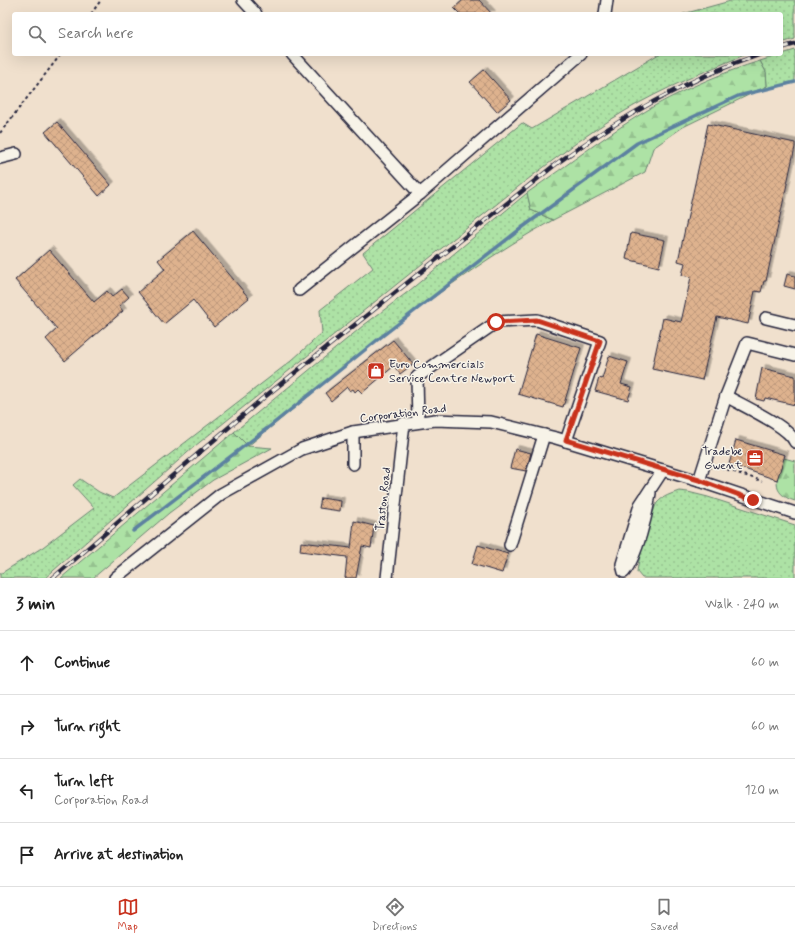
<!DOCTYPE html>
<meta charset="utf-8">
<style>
body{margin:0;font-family:Mynerve,sans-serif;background:#f2f2f2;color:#222}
.stop{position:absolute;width:12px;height:12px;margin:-9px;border:3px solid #c8321e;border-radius:50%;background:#fff}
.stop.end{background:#c8321e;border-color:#fff;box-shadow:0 1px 4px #0008}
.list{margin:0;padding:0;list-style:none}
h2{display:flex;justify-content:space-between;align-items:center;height:52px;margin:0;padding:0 16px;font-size:17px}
h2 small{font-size:13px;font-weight:400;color:#767676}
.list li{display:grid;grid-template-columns:26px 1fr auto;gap:12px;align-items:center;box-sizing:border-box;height:64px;padding:0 16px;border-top:1px solid #e0e0e0}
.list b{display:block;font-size:15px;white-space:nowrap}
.list p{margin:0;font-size:13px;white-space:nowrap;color:#767676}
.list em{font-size:13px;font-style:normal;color:#767676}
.icon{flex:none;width:22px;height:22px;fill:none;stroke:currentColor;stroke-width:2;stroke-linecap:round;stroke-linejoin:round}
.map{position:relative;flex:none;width:795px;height:578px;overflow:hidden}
.search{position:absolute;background:#fff;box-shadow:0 4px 16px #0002;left:12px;right:12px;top:12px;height:44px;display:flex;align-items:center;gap:10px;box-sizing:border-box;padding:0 14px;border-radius:4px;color:#767676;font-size:15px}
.sheet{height:308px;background:#fff}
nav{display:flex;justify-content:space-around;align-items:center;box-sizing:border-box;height:56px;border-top:1px solid #e0e0e0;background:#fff;font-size:11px;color:#767676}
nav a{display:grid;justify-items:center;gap:2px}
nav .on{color:#c8321e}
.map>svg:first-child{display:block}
.grass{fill:url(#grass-dots);stroke:#688270}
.forest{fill:url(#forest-firs);stroke:#688270}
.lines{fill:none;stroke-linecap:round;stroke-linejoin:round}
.stream{stroke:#5c81a0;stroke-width:3.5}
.building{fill:url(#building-cross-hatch);stroke:#22223b;filter:url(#shadow)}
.minor-casing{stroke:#22223b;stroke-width:14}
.path{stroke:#22223b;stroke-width:2;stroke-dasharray:3 3;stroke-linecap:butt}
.minor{stroke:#f7f3e8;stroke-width:11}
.rail-casing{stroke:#22223b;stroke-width:4.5}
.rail{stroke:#f7f3e8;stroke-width:3;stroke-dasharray:9;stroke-linecap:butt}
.route{stroke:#c8321e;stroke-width:5}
.labels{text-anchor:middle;stroke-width:3;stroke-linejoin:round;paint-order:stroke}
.poi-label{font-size:12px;fill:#22223b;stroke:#f7f3e8;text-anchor:start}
.street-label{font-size:12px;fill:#22223b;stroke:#f7f3e8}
</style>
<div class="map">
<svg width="795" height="578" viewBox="0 0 795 578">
<defs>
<pattern id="grass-dots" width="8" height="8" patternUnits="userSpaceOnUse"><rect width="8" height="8" fill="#ade2a5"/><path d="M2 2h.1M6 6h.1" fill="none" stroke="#95c28f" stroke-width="1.8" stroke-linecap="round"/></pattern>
<pattern id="forest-firs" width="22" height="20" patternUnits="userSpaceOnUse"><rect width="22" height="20" fill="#ade2a5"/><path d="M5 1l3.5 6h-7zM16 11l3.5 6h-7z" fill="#95c28f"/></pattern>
<pattern id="building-cross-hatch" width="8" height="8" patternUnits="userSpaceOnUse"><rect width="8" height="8" fill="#deb28e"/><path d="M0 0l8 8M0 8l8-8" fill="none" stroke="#be997b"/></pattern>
<filter id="shadow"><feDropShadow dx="3.5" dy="-3.5" stdDeviation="0" flood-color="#0004"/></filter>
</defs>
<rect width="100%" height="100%" fill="#f0e0cd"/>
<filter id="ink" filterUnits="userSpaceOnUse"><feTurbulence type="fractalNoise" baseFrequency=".025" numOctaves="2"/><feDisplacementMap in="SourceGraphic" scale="8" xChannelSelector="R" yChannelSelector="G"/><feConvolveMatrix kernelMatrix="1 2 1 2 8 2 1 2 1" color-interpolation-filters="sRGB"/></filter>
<g filter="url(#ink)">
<g class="grass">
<path d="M734 0H795V39L781 43V14H683Z"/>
<path d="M795 50V83L760 91 767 86 766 72 760 61Z"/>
<path d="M659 54H747C705 71 664 88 625 111 589 132 556 158 523 183L195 446 45 578H0V574L43 547 94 508 73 485 80 479 99 492 113 498 117 495 291 361 322 333 320 310 373 268 363 253 522 123 532 129Z"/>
<path d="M527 193 531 210 553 220C442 281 346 367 248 446L234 432 364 325 409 291Z"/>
<path d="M679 491 688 492 708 497 795 525V578H642L637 572C638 560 651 512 657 503 663 496 671 494 679 491Z"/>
</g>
<g class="forest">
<path d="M760 61 766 72 767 86 683 127 653 148 645 172 553 220 531 210 527 193C569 164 611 131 656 105 689 87 724 72 760 61Z"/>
<path d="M234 432 248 446 272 448 213 480 169 513 93 578H61Z"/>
<path d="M784 458 795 461V501C769 493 777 478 784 458Z"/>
</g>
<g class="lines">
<path class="stream" d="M133 531 269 427 381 337 523 227 637 143 738 96 795 82"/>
</g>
<g class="building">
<path d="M463 0H479L492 14H460L454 8Z"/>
<path d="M484 70 511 100 497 112 470 82Z"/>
<path d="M57 122 111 185 99 196 45 132Z"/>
<path d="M708 124 795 143V147L766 281H764L761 292 755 291 748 324 717 317 702 380 652 369 663 318 681 322 691 277 682 275 685 263 678 261Z"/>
<path d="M193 231 249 298 214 327 193 300 164 324 138 292 165 269 158 260Z"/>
<path d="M631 233 665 240 659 267 626 259Z"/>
<path d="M49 250 94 302 107 291 112 297 122 289 129 297 119 306 123 311 65 361 46 339 57 329 15 280Z"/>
<path d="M787 274 795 276V289L784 286Z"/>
<path d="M536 334 581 348 563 407 518 394Z"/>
<path d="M393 340 413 364 400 374 394 366 362 393 358 389 355 392 353 389 350 391 347 387 331 401 325 393Z"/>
<path d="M609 356 628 362 621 384 632 387 628 400 595 391 599 378 602 379Z"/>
<path d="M762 368 795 376V405L765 398 764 401 756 399Z"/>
<path d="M736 440 785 455 777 480 729 464Z"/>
<path d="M515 449 531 453 526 471 510 468Z"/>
<path d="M321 498 341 501 340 511 319 508Z"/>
<path d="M354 521 374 526 371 548 362 546 356 578H345L347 557 300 551 301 542 351 548Z"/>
<path d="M478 545 508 554 502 573 472 564Z"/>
</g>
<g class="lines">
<defs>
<g id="minor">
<path d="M243 0 256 14"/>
<path d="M605 14 607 0"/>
<path d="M292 54 420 194"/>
<path d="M0 158 16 154"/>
<path d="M299 290 420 194 581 54"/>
<path d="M766 318 795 325"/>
<path d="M726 396C743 406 788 426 795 442"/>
<path d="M418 422 417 377 497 322 537 320 600 341 566 441"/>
<path d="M353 464V432"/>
<path d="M699 481 726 396 747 343 795 355"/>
<path d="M650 493C647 514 637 556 624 572L622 564 640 505 663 470"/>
<path d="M510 545 544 435"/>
<path d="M115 578 221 494 302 449 353 432 435 420 491 422 556 438 699 481 795 513"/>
<path d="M387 578 404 423"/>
</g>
</defs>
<use href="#minor" class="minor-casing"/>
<g class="path">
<path d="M91 14 101 0"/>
<path d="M0 133 61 54"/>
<path d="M716 466 762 481"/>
</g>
<use href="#minor" class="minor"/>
<defs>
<g id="rail">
<path d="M781 48 795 44"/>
<path d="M53 578 262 399 556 164C620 118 686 79 761 54"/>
</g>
</defs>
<use href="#rail" class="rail-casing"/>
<use href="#rail" class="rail"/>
</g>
</g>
<g class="lines" filter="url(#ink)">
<path class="route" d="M496 322 537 320 600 341 566 440 699 480 753 500"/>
</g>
<defs>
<symbol id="shop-square" viewBox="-11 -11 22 22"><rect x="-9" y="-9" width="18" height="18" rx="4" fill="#c8321e" stroke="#f7f3e8"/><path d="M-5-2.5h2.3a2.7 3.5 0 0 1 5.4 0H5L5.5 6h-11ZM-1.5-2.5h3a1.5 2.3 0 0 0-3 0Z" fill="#fff"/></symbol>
<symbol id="office-square" viewBox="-11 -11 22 22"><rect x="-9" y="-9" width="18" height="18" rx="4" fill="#c8321e" stroke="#f7f3e8"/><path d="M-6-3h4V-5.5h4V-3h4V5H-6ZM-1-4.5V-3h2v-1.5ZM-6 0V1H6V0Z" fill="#fff"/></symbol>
</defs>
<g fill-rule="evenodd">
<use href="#shop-square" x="366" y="361" width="20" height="20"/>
<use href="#office-square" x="745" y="448" width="20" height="20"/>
</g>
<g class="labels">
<g class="poi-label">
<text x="389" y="368">Euro Commercials<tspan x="389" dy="14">Service Centre Newport</tspan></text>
<text x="742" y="455" text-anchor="end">Tradebe<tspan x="742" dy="14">Gwent</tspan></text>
</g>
<g class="street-label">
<text transform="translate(403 413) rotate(-7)" y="4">Corporation Road</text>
<text transform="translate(383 499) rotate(-84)" y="4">Traston Road</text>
</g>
</g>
</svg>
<div class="stop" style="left:496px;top:322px"></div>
<div class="stop end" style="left:753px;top:500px"></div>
<div class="search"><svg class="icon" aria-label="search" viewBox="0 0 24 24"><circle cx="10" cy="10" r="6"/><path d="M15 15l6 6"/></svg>Search here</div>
</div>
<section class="sheet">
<h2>3 min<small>Walk · 240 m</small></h2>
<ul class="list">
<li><svg class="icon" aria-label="ahead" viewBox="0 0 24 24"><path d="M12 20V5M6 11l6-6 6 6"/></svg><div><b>Continue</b></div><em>60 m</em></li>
<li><svg class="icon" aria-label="right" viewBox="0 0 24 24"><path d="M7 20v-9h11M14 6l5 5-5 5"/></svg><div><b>Turn right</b></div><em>60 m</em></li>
<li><svg class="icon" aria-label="left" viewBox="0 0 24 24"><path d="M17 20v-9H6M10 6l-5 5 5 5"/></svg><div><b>Turn left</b><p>Corporation Road</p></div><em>120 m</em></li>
<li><svg class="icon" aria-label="arrive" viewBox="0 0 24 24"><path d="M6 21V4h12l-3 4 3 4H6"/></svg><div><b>Arrive at destination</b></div></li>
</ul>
</section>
<nav>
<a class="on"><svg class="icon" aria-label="map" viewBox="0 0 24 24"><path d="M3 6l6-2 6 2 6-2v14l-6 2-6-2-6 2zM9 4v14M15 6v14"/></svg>Map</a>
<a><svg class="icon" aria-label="directions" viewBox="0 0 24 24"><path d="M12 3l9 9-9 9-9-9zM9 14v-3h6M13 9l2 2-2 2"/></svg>Directions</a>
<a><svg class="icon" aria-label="saved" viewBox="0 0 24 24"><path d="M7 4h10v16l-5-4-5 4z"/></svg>Saved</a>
</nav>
